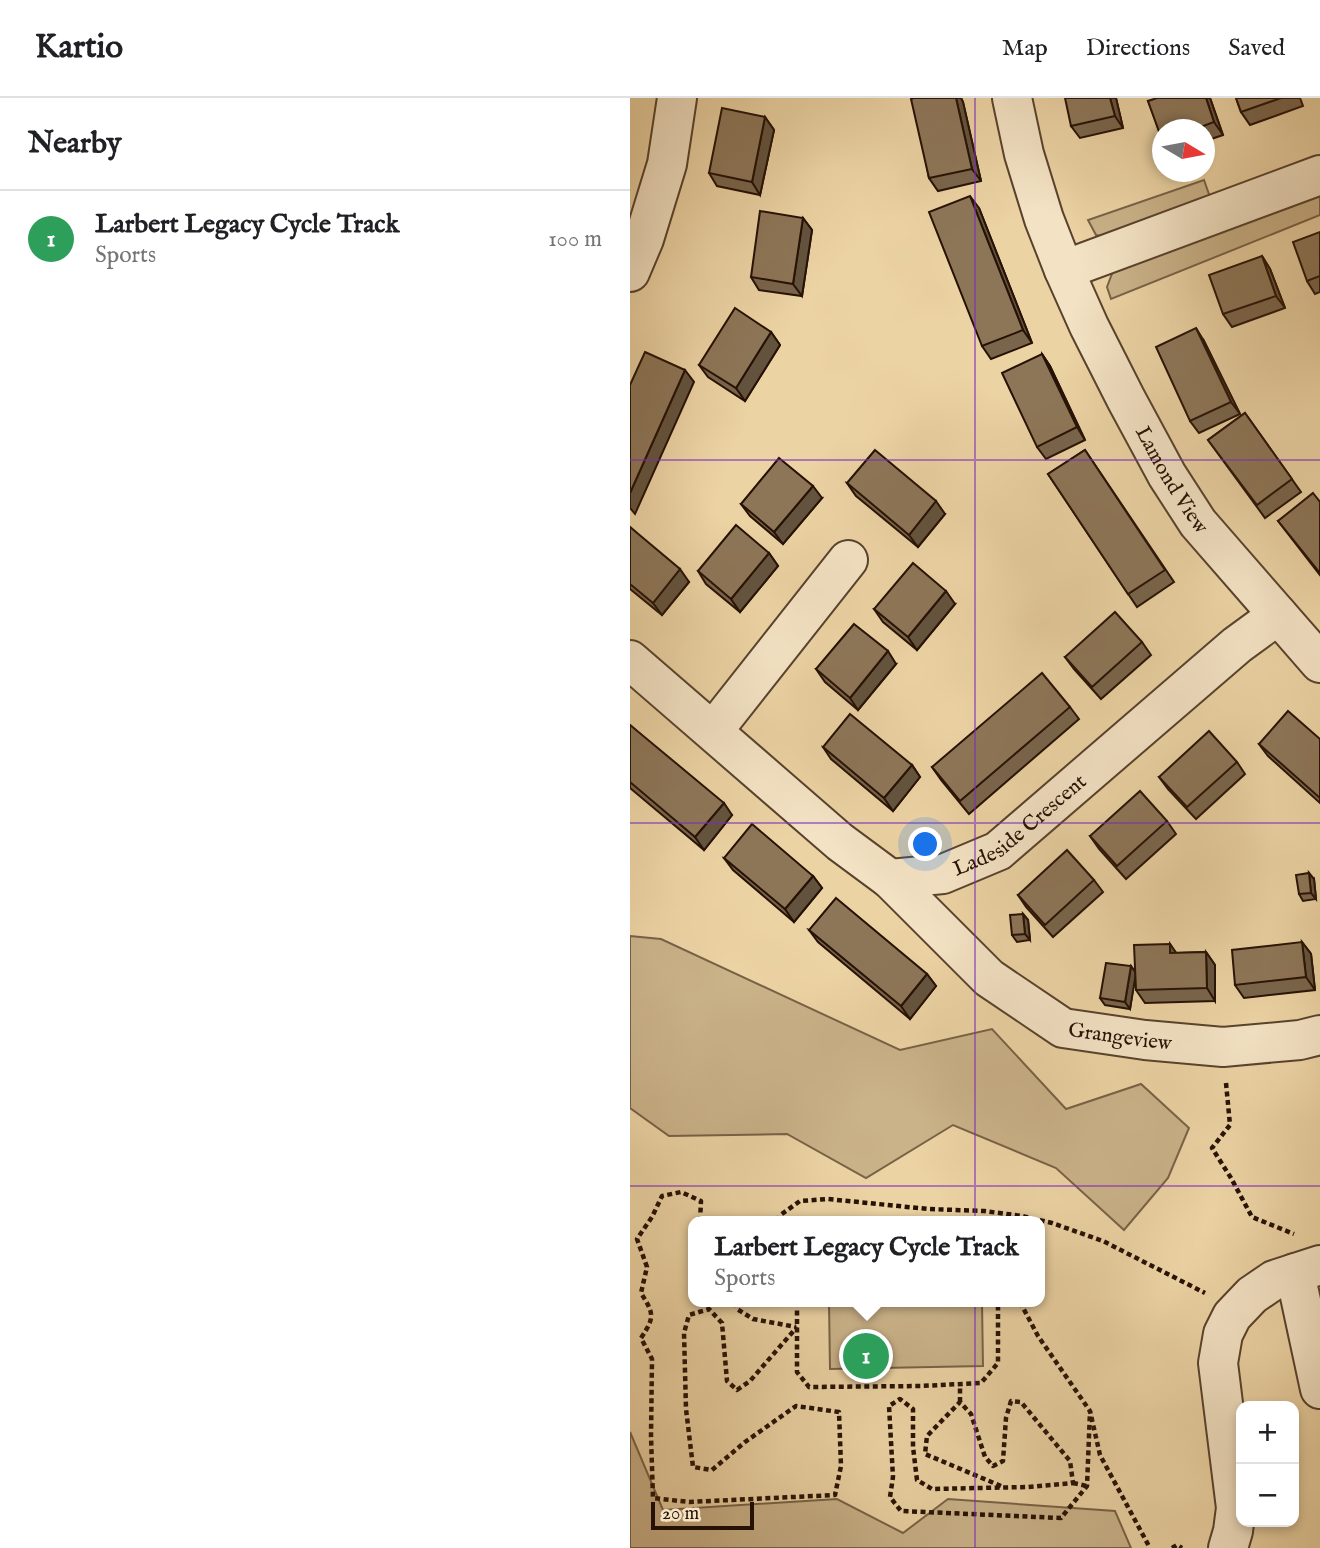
<!DOCTYPE html>
<meta charset="utf-8">
<style>
body{margin:0;font-family:"IM FELL English",serif;background:#f2f2f2;color:#202124}
.controls{position:absolute;right:21px;bottom:21px;display:grid;overflow:hidden;border-radius:14px;box-shadow:0 4px 10px #0003}
.controls button{width:63px;height:63px;display:grid;place-items:center;padding:0;border:0;border-bottom:2px solid #e0e0e0;background:#fff;color:#202124;font:35px sans-serif}
.compass{position:absolute;left:522px;top:21px;width:63px;height:63px;border-radius:50%;background:#fff;box-shadow:0 4px 10px #0003;rotate:100deg}
.scale{position:absolute;left:21px;bottom:18px;width:103px;box-sizing:border-box;padding-left:7px;border:4px solid #261105;border-top:0;font-size:19px;line-height:24px;white-space:nowrap;color:#261105;-webkit-text-stroke:5px #f3e2c4;paint-order:stroke}
.you{position:absolute;left:296px;top:747px;width:24px;height:24px;margin:-18px;border:5px solid #fff;border-radius:50%;background:#1a73e8;box-shadow:0 0 0 10px #1a73e833}
.badge{display:grid;place-items:center;width:46px;height:46px;border-radius:50%;background:#8f2418;color:#fff;font-size:23px;font-weight:700}
.pin{position:absolute;translate:-50% -50%;border:4px solid #fff;box-shadow:0 2px 7px #0006}
.popup{position:absolute;left:58px;top:1118px;width:357px;height:91px;box-sizing:border-box;display:grid;place-content:center;border-radius:14px;background:#fff;filter:drop-shadow(0 2px 5px #0005);font-size:23px;white-space:nowrap;color:#757577}
.popup b{font-size:26px;color:#202124}
.popup::after{content:'';position:absolute;left:50%;top:100%;margin-left:-14px;border:14px solid transparent;border-top-color:#fff}
.list{margin:0;padding:0;list-style:none}
h2{display:flex;justify-content:space-between;align-items:center;height:91px;margin:0;padding:0 28px;font-size:30px}
h2 small{font-size:23px;font-weight:400;color:#757577}
.list li{display:grid;grid-template-columns:46px 1fr auto;gap:21px;align-items:center;box-sizing:border-box;height:98px;padding:0 28px;border-top:2px solid #e0e0e0}
.list b{display:block;font-size:26px;white-space:nowrap}
.list p{margin:0;font-size:23px;white-space:nowrap;color:#757577}
.list em{font-size:23px;font-style:normal;color:#757577}
.map{position:relative;flex:none;width:690px;height:1450px;overflow:hidden}
header{display:flex;align-items:center;gap:42px;box-sizing:border-box;height:98px;padding:0 35px;background:#fff;border-bottom:2px solid #e0e0e0}
header strong{font-size:33px}
nav{display:flex;gap:38px;margin-inline-start:auto;font-size:24px}
main{display:flex}
aside{flex:1;background:#fff}
.map>svg:first-child{display:block}
.green{fill:#cab289;stroke:#786247;stroke-width:2}
.lines{fill:none;stroke-linecap:round;stroke-linejoin:round}
.minor-casing{stroke:#58422d;stroke-width:42}
.path{stroke:#261105;stroke-width:4.5;stroke-dasharray:5 3.5;stroke-linecap:butt}
.minor{stroke:#f3e2c4;stroke-width:38}
.wall{fill:#79654c;stroke:#261105;stroke-width:2}
.shaded-wall{fill:#63533e;stroke:#261105;stroke-width:2}
.building{fill:#8d7658;stroke:#261105;stroke-width:2}
.grid{fill:none;stroke:#7b2cbf;stroke-width:2;stroke-opacity:0.55}
.labels{text-anchor:middle;stroke-width:6;stroke-linejoin:round;paint-order:stroke}
.street-label{font-size:21px;fill:#261105;stroke:#f3e2c4}
</style>
<header>
<strong>Kartio</strong>
<nav><a>Map</a><a>Directions</a><a>Saved</a></nav>
</header>
<main>
<aside>
<h2>Nearby<small></small></h2>
<ul class="list">
<li><span class="badge" style="background:#2e9e5b">1</span><div><b>Larbert Legacy Cycle Track</b><p>Sports</p></div><em>100 m</em></li>
</ul>
</aside>
<div class="map">
<svg width="690" height="1450" viewBox="0 0 690 1450">
<rect width="100%" height="100%" fill="#ecd3a4"/>
<filter id="stains"><feTurbulence type="fractalNoise" baseFrequency=".00286" numOctaves="4"/><feColorMatrix values="0 0 0 0 .2 0 0 0 0 .09 0 0 0 0 .02 0 0 0 .5 -.17"/></filter>
<radialGradient id="worn" r=".72"><stop offset=".6" stop-color="#630" stop-opacity="0"/><stop offset="1" stop-color="#630" stop-opacity=".3"/></radialGradient>
<g class="green">
<path d="M574 82 581 102 476 139 466 137 458 122Z"/>
<path d="M690 95V117L481 201 477 189 483 173Z"/>
<path d="M0 838 31 841 270 952 362 931 436 1011 511 986 559 1030 538 1080 494 1132 426 1070 323 1027 236 1080 157 1036 39 1038 0 1010Z"/>
<path d="M199 1204H352L353 1268 200 1271Z"/>
<path d="M0 1334 33 1412 207 1401 273 1435 318 1401 485 1413 501 1450H0Z"/>
</g>
<g class="lines">
<defs>
<g id="minor">
<path id="s1" d="M382 0 394 56 414 121 434 172 459 228 496 301 537 377 568 425 690 565"/>
<path d="M434 172 690 77"/>
<path d="M0 174 14 141 37 66 47 0"/>
<path id="s2" d="M0 562 210 744 260 781 313 776 368 753 607 547 648 517"/>
<path d="M83 633 218 462"/>
<path id="s3" d="M260 781 359 880 433 930 515 942 593 949 670 942 690 937"/>
<path d="M665 1175 690 1291"/>
<path d="M598 1450 603 1433 606 1410 588 1265 593 1236 602 1218 622 1197 644 1182 690 1167"/>
</g>
</defs>
<use href="#minor" class="minor-casing"/>
<g class="path">
<path d="M596 985 600 1027 582 1050 601 1080 622 1119 664 1136"/>
<path d="M70 1123 71 1103 51 1094 32 1098 22 1119 7 1141 17 1169 11 1195C24 1216 25 1219 11 1240L22 1261 21 1338 23 1400 59 1404 205 1397 211 1368 209 1314 166 1308 115 1344 82 1372 63 1369 56 1311 54 1235 59 1217 79 1211 92 1225 97 1283 107 1292 120 1283 167 1229"/>
<path d="M148 1123 149 1118 170 1103 198 1101 298 1111 354 1113 392 1118 422 1125 473 1143 575 1195"/>
<path d="M106 1204 107 1211 123 1221 166 1229"/>
<path d="M167 1204V1274L179 1289 291 1288 351 1285 368 1265V1204"/>
<path d="M390 1204 408 1238 460 1313 470 1357 520 1450"/>
<path d="M330 1304V1287"/>
<path d="M443 1385 457 1388"/>
<path d="M371 1388 295 1356 297 1338 330 1304 341 1316 355 1359 363 1368 373 1363 376 1320 381 1303 391 1304 440 1363 443 1385 398 1389 302 1391 287 1382 283 1349V1311L270 1301 259 1308 263 1379 260 1399 271 1413 431 1420 457 1388 460 1313"/>
<path d="M542 1450 547 1447 552 1450"/>
</g>
<use href="#minor" class="minor"/>
</g>
<g class="wall">
<path d="M284 0H331L333 4 351 83 308 93 299 80Z"/>
<path d="M486 0 493 30 450 40 441 28Z"/>
<path d="M580 0 593 37 575 43V32H533V43L518 3Z"/>
<path d="M606 0H670L673 8 620 27 611 14Z"/>
<path d="M135 19 144 32 130 97 87 88 79 75Z"/>
<path d="M349 110 402 245 361 261 352 248Z"/>
<path d="M173 120 182 132 172 198 129 192 121 179Z"/>
<path d="M690 134V194L685 196 677 183Z"/>
<path d="M632 158 640 171 655 210 602 229 593 216Z"/>
<path d="M141 234 150 247 115 303 78 279 69 267Z"/>
<path d="M574 243 610 316 569 335 560 323Z"/>
<path d="M412 256 420 268 455 342 416 361 407 349Z"/>
<path d="M615 315 671 394 635 420 578 342Z"/>
<path d="M455 352 544 484 507 509 418 376Z"/>
<path d="M217 385 315 416 288 449 226 398Z"/>
<path d="M192 400 153 446 120 418 111 406Z"/>
<path d="M690 404V477L648 423Z"/>
<path d="M0 429 59 484 32 517 0 491Z"/>
<path d="M139 455 148 468 110 514 76 486 68 473Z"/>
<path d="M325 506 287 552 253 524 244 511Z"/>
<path d="M512 544 521 557 471 601 444 571 435 559Z"/>
<path d="M266 566 228 612 195 584 186 571Z"/>
<path d="M440 609 449 621 339 716 311 682 302 669Z"/>
<path d="M0 627 102 717 74 752 0 690Z"/>
<path d="M690 641V705L638 658 629 646Z"/>
<path d="M193 649 282 667 290 679 263 713 201 661Z"/>
<path d="M607 664 615 676 566 721 538 691 529 679Z"/>
<path d="M537 723 546 736 496 781 469 751 460 738Z"/>
<path d="M94 760 183 778 192 790 164 824 103 772Z"/>
<path d="M684 781 686 801 673 803 669 796Z"/>
<path d="M464 782 473 794 423 839 396 809 388 797Z"/>
<path d="M393 816 398 822 400 842 387 844 382 837Z"/>
<path d="M179 832 297 876 306 888 280 921 188 844Z"/>
<path d="M672 844 681 856 685 892 614 900 605 887Z"/>
<path d="M540 846 546 855 576 854 585 867V903L515 905 506 892 505 878 500 911 475 907 470 900 501 868 505 874Z"/>
</g>
<g class="shaded-wall">
<path d="M326 0H331L333 4 351 83 342 71Z"/>
<path d="M480 0H486L493 30 485 18Z"/>
<path d="M576 0H580L593 37 584 24Z"/>
<path d="M135 19 144 32 130 97 122 84Z"/>
<path d="M340 98 349 110 402 245 393 232Z"/>
<path d="M173 120 182 132 172 198 163 186Z"/>
<path d="M632 158 640 171 655 210 646 198Z"/>
<path d="M566 230 574 243 610 316 601 304Z"/>
<path d="M141 234 150 247 115 303 106 290Z"/>
<path d="M412 256 420 268 455 342 447 329Z"/>
<path d="M55 272 64 284 5 416 0 410V395Z"/>
<path d="M183 388 192 400 153 446 144 434Z"/>
<path d="M306 403 315 416 288 449 279 437Z"/>
<path d="M139 455 148 468 110 514 101 501Z"/>
<path d="M50 471 59 484 32 517 23 505Z"/>
<path d="M316 493 325 506 287 552 278 539Z"/>
<path d="M258 553 266 566 228 612 220 600Z"/>
<path d="M282 667 290 679 263 713 254 700Z"/>
<path d="M94 705 102 717 74 752 65 739Z"/>
<path d="M679 775 684 781 686 801 681 795Z"/>
<path d="M183 778 192 790 164 824 155 811Z"/>
<path d="M393 816 398 822 400 842 395 836Z"/>
<path d="M672 844 681 856 685 892 676 879Z"/>
<path d="M540 846 549 859 540 855Z"/>
<path d="M576 854 585 867V903L577 890Z"/>
<path d="M501 868 506 875 500 911 495 904Z"/>
<path d="M297 876 306 888 280 921 271 908Z"/>
</g>
<g class="building">
<path d="M284 0H326L342 71 299 80 281 1Z"/>
<path d="M435 0H480L485 18 441 28Z"/>
<path d="M527 0H576L584 24 563 32H533L532 42 518 3Z"/>
<path d="M606 0H651L611 14Z"/>
<path d="M92 10 135 19 122 84 79 75Z"/>
<path d="M340 98 393 232 352 248 299 114Z"/>
<path d="M130 113 173 120 163 186 121 179Z"/>
<path d="M690 134V178L677 183 663 144Z"/>
<path d="M632 158 646 198 593 216 579 177Z"/>
<path d="M105 210 141 234 106 290 69 267Z"/>
<path d="M566 230 601 304 560 323 526 249Z"/>
<path d="M15 254 55 272 0 395V287Z"/>
<path d="M412 256 447 329 407 349 372 275Z"/>
<path d="M615 315 662 381 627 407 578 342Z"/>
<path d="M245 352 306 403 279 437 217 385Z"/>
<path d="M455 352 535 472 498 496 418 376Z"/>
<path d="M149 360 183 388 144 434 111 406Z"/>
<path d="M683 395 690 404V475L648 423Z"/>
<path d="M106 427 139 455 101 501 68 473Z"/>
<path d="M0 429 50 471 23 505 0 486Z"/>
<path d="M283 465 316 493 278 539 244 511Z"/>
<path d="M485 514 512 544 462 589 435 559Z"/>
<path d="M224 526 258 553 220 600 186 571Z"/>
<path d="M412 575 440 609 330 703 302 669Z"/>
<path d="M658 613 690 641V700L629 646Z"/>
<path d="M220 616 282 667 254 700 193 649Z"/>
<path d="M0 627 94 705 65 739 0 684Z"/>
<path d="M579 633 607 664 557 709 529 679Z"/>
<path d="M510 693 537 723 487 768 460 738Z"/>
<path d="M122 726 183 778 155 811 94 760Z"/>
<path d="M437 752 464 782 415 827 388 797Z"/>
<path d="M679 775 681 795 669 796 666 777Z"/>
<path d="M206 800 297 876 271 908 179 832Z"/>
<path d="M393 816 395 836 382 837 380 817Z"/>
<path d="M672 844 676 879 605 887 602 852Z"/>
<path d="M540 846V855L576 854 577 890 506 892 504 847Z"/>
<path d="M476 865 501 868 495 904 470 900Z"/>
</g>
<path class="grid" d="M345 0V1450M0 362H690M0 725H690M0 1088H690"/>
<g class="labels">
<g class="street-label">
<text dy="7" stroke="none"><textPath href="#s1" startOffset="416">Lamond View</textPath></text>
<text dy="7" stroke="none"><textPath href="#s2" startOffset="485">Ladeside Crescent</textPath></text>
<text dy="7" stroke="none"><textPath href="#s3" startOffset="287">Grangeview</textPath></text>
</g>
</g>
<rect width="100%" height="100%" filter="url(#stains)"/>
<rect width="100%" height="100%" fill="url(#worn)"/>
</svg>
<div class="controls">
<button>+</button>
<button>−</button>
</div>
<svg class="compass" viewBox="-18 -18 36 36"><path d="M0-13l5 13h-10z" fill="#e53935"/><path d="M0 13l5-13h-10z" fill="#757577"/></svg>
<div class="scale">20 m</div>
<div class="you"></div>
<div class="pin badge" style="left:236px;top:1258px;background:#2e9e5b">1</div>
<div class="popup"><b>Larbert Legacy Cycle Track</b>Sports</div>
</div>
</main>
